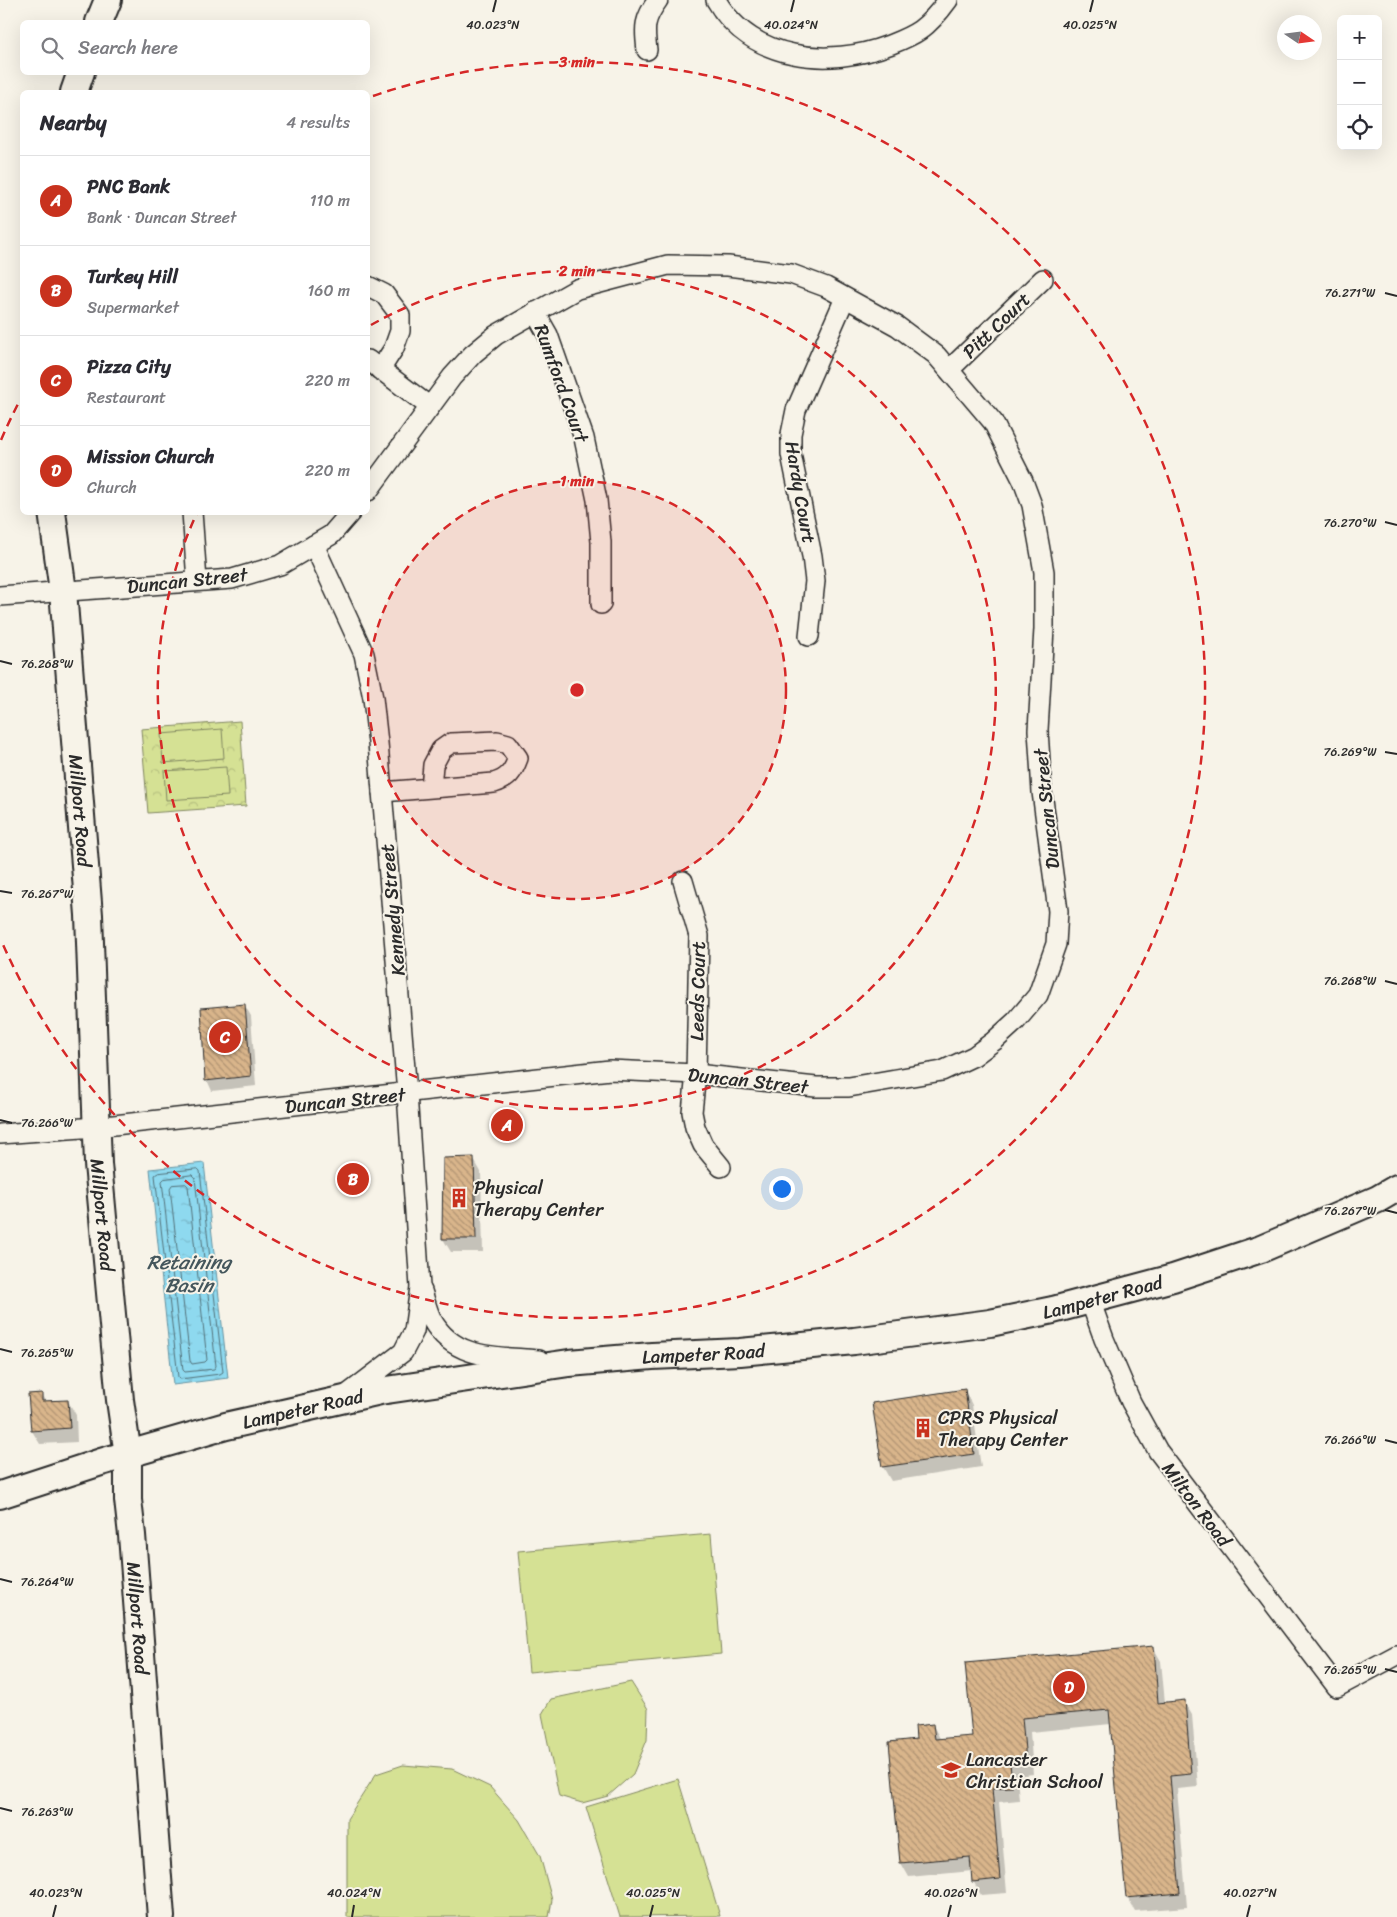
<!DOCTYPE html>
<meta charset="utf-8">
<style>
body{margin:0;font-family:Sriracha,sans-serif;background:#f2f2f3;color:#2b2b33}
.controls{position:absolute;right:15px;top:15px;display:grid;overflow:hidden;border-radius:8px;box-shadow:0 5px 20px #0002}
.controls button{width:45px;height:45px;display:grid;place-items:center;padding:0;border:0;border-bottom:1px solid #e1e1e2;background:#fff;color:#2b2b33;font:25px sans-serif}
.compass{position:absolute;left:1277px;top:15px;width:45px;height:45px;border-radius:50%;background:#fff;box-shadow:0 5px 20px #0002;rotate:103deg}
.you{position:absolute;left:781px;top:1188px;width:18px;height:18px;margin:-12px;border:4px solid #fff;border-radius:50%;background:#1a73e8;box-shadow:0 0 0 8px #1a73e833}
.badge{display:grid;place-items:center;width:32px;height:32px;border-radius:50%;background:#c8321e;color:#fff;font-size:16px;font-weight:700}
.pin{position:absolute;translate:-50% -50%;border:2px solid #fff;box-shadow:0 1px 5px #0006}
.list{margin:0;padding:0;list-style:none}
h2{display:flex;justify-content:space-between;align-items:center;height:65px;margin:0;padding:0 20px;font-size:21px}
h2 small{font-size:16px;font-weight:400;color:#7c7c81}
.list li{display:grid;grid-template-columns:32px 1fr auto;gap:15px;align-items:center;box-sizing:border-box;height:90px;padding:0 20px;border-top:1px solid #e1e1e2}
.list b{display:block;font-size:19px;white-space:nowrap}
.list p{margin:0;font-size:16px;white-space:nowrap;color:#7c7c81}
.list em{font-size:16px;font-style:normal;color:#7c7c81}
.icon{flex:none;width:28px;height:28px;fill:none;stroke:currentColor;stroke-width:2;stroke-linecap:round;stroke-linejoin:round}
.map{position:relative;flex:none;width:1397px;height:1917px;overflow:hidden}
.search{position:absolute;background:#fff;box-shadow:0 5px 20px #0002;left:20px;top:20px;width:350px;height:55px;display:flex;align-items:center;gap:12px;box-sizing:border-box;padding:0 18px;border-radius:8px;color:#7c7c81;font-size:19px}
.panel{position:absolute;background:#fff;box-shadow:0 5px 20px #0002;left:20px;top:90px;width:350px;height:425px;border-radius:8px}
.map>svg:first-child{display:block}
.park{fill:url(#park-crowns);stroke:#808660}
.garden{fill:#d5e194;stroke:#808660}
.water{fill:url(#water-ripples);stroke:#6693a1}
.shadow{fill:#0003}
.lines{fill:none;stroke-linecap:round;stroke-linejoin:round}
.shore{stroke:#537179;stroke-width:1}
.building{fill:url(#building-back-hatch);stroke:#2b2b2b}
.street-casing{stroke:#2b2b2b;stroke-width:22}
.secondary-casing{stroke:#2b2b2b;stroke-width:30}
.street{stroke:#f7f3e8;stroke-width:19}
.secondary{stroke:#f7f3e8;stroke-width:26}
.ticks{fill:none;stroke:#2b2b2b;stroke-width:2}
.ring{fill:none;stroke:#d62828;stroke-width:2.5;stroke-dasharray:9 6}
.labels{text-anchor:middle;stroke-width:4;stroke-linejoin:round;paint-order:stroke}
.street-label{font-size:19px;fill:#2b2b2b;stroke:#f7f3e8}
.poi-label{font-size:19px;fill:#2b2b2b;stroke:#f7f3e8;text-anchor:start}
.water-label{font-size:20px;font-style:italic;fill:#44565c;stroke:#f7f3e8}
.ticks-label{font-size:12px;text-anchor:middle;fill:#2b2b2b;stroke:#f7f3e8;stroke-width:4;stroke-linejoin:round;paint-order:stroke}
.centre{fill:#d62828;stroke:#f7f3e8;stroke-width:2.5}
.ring-label{font-size:15px;text-anchor:middle;font-weight:bold;fill:#d62828;stroke:#f7f3e8;stroke-width:4;stroke-linejoin:round;paint-order:stroke}
</style>
<div class="map">
<svg width="1397" height="1917" viewBox="0 0 1397 1917">
<defs>
<pattern id="park-crowns" width="20" height="18" patternUnits="userSpaceOnUse" patternTransform="scale(1.25)"><rect width="20" height="18" fill="#d5e194"/><path d="M2 6a3 3 0 1 1 6 0M12 15a3 3 0 1 1 6 0" fill="none" stroke="#b7c180"/></pattern>
<pattern id="water-ripples" width="26" height="14" patternUnits="userSpaceOnUse" patternTransform="scale(1.25)"><rect width="26" height="14" fill="#8ed9ef"/><path d="M2 4q2-2 4 0t4 0M15 11q2-2 4 0t4 0" fill="none" stroke="#7bbacd"/></pattern>
<pattern id="building-back-hatch" width="6" height="6" patternUnits="userSpaceOnUse" patternTransform="scale(1.25)"><rect width="6" height="6" fill="#d9b58b"/><path d="M-1 5l2 2M0 0l6 6M5-1l2 2" fill="none" stroke="#b09372"/></pattern>
</defs>
<rect width="100%" height="100%" fill="#f7f3e8"/>
<filter id="ink" filterUnits="userSpaceOnUse"><feTurbulence type="fractalNoise" baseFrequency=".02" numOctaves="2"/><feDisplacementMap in="SourceGraphic" scale="10" xChannelSelector="R" yChannelSelector="G"/><feConvolveMatrix kernelMatrix="1 2 1 2 8 2 1 2 1" color-interpolation-filters="sRGB"/></filter>
<g filter="url(#ink)">
<path class="park" d="M240 721 246 806 148 813 141 729Z"/>
<g class="garden">
<path d="M222 729 224 758 163 763 161 734Z"/>
<path d="M226 767 228 796 166 800 164 771Z"/>
<path d="M711 1534 721 1654 529 1672 518 1551Z"/>
<path d="M631 1682 648 1709 647 1740 633 1774 608 1796 582 1803 559 1796 542 1714 551 1699Z"/>
<path d="M403 1765 452 1769 490 1787 519 1820 540 1856 552 1900 549 1917H347V1819L376 1774Z"/>
<path d="M678 1779 720 1916 620 1917 586 1807Z"/>
</g>
<path class="water" d="M204 1163 228 1378 173 1385 150 1169Z"/>
<g class="shadow">
<path d="M245 1006 251 1016 256 1086 212 1091 207 1080Z"/>
<path d="M473 1158 481 1172 483 1252H451L443 1239Z"/>
<path d="M965 1391 972 1405 981 1467 891 1481 883 1467Z"/>
<path d="M41 1394 46 1402 68 1401 76 1415 77 1442 40 1444 32 1431Z"/>
<path d="M1153 1647 1161 1661 1165 1703 1184 1701 1192 1715 1198 1787 1177 1789 1187 1907 1135 1911 1127 1897 1111 1724 1030 1732 1033 1774 1017 1776 1019 1800 999 1802 1007 1893 981 1895 973 1881 972 1871 909 1877 901 1863 891 1743 917 1741 933 1726 941 1740 973 1737Z"/>
</g>
<g class="lines">
<g class="shore">
<path d="M198 1169 200 1171 223 1372 220 1374 180 1379 178 1377 155 1175 158 1173Z"/>
<path d="M192 1175 195 1178 216 1366 214 1369 185 1372 183 1370 162 1181 164 1179Z"/>
<path d="M186 1184 188 1186 207 1360 205 1362 192 1364 190 1361 170 1188 172 1185Z"/>
</g>
</g>
<g class="building">
<path d="M245 1004 251 1076 205 1081 201 1008Z"/>
<path d="M474 1157 476 1239H442L443 1158Z"/>
<path d="M965 1389 974 1454 882 1467 872 1403Z"/>
<path d="M42 1393V1401L68 1400 70 1428 31 1431 28 1394Z"/>
<path d="M1154 1646 1158 1703 1185 1700 1191 1774 1170 1776 1180 1893 1126 1898 1109 1710 1022 1718 1026 1761 1010 1762 1012 1787 992 1788 1000 1879 972 1882 970 1857 900 1863 889 1742 916 1739 915 1726 933 1724 935 1739 972 1736 965 1663Z"/>
</g>
<g class="lines">
<defs>
<g id="street">
<path d="M716 0C751 61 829 68 889 45 899 41 910 37 920 30 931 22 940 11 948 0"/>
<path d="M647 50C644 27 644 19 658 0"/>
<path d="M368 286 384 294 400 315V331L394 348 380 370"/>
<path d="M535 312 548 335 584 438 597 500 601 542V604"/>
<path d="M368 360 430 407"/>
<path d="M949 370 1043 279"/>
<path d="M192 512 197 581"/>
<path d="M314 545 364 654 373 698 378 743 407 1093 420 1287 414 1331 403 1352 344 1397"/>
<path d="M0 596 232 579 280 565 331 535 351 512"/>
<path d="M809 636 815 581 812 556 791 454V434L796 410 845 298"/>
<path d="M382 792 494 783C508 779 513 772 518 758L508 744 497 741 451 743 441 750 433 765 431 788"/>
<path d="M683 881 699 936 696 1074 692 1112 695 1127 703 1145 721 1167"/>
<path d="M0 1134 96 1127 610 1070 696 1074 816 1087H849L942 1071 974 1056 994 1041 1016 1021 1038 995 1056 944 1058 911 1042 792 1038 730 1044 629V572L1032 505 1023 481 993 422 936 355 897 326 826 287 791 274 728 266 668 265 577 289 496 335 473 354 452 377 368 491"/>
<path d="M422 1291C425 1300 427 1311 432 1320 455 1361 498 1356 539 1360"/>
<path d="M1090 1300 1104 1339 1131 1402 1158 1451 1337 1687 1397 1655"/>
</g>
<g id="secondary">
<path d="M99 22 108 0"/>
<path d="M74 92 81 72"/>
<path id="s1" d="M52 512 63 591 89 915 98 1164 120 1400 128 1455V1500L132 1535 161 1917"/>
<path id="s2" d="M0 1495 101 1462 226 1426 380 1391 569 1363 652 1356 740 1352 854 1341 990 1323 1053 1310 1173 1278 1261 1249 1378 1199 1397 1188"/>
</g>
</defs>
<use href="#street" class="street-casing"/>
<use href="#secondary" class="secondary-casing"/>
<use href="#street" class="street"/>
<use href="#secondary" class="secondary"/>
</g>
</g>
<path class="ticks" d="M493 12 496 0M791 12 794 0M1090 12 1093 0M1385 293 1397 296M1385 522 1397 525M0 661 12 664M1385 752 1397 754M0 891 12 893M1385 981 1397 984M0 1120 12 1123M1385 1210 1397 1213M0 1349 12 1352M1385 1440 1397 1443M0 1579 12 1582M1385 1669 1397 1672M0 1808 12 1811M53 1917 56 1905M352 1917 354 1905M650 1917 653 1905M948 1917 951 1905M1247 1917 1250 1905"/>
<circle cx="577" cy="690" r="209" fill="#d62828" fill-opacity=".12"/>
<g class="ring">
<circle cx="577" cy="690" r="209"/>
<path d="M371 325A419 419 0 1 1 197 513"/>
<path d="M1 440A628 628 0 0 1 20 400M373 96A628 628 0 1 1 1 940"/>
</g>
<defs>
<symbol id="building-bare" viewBox="-9 -9 18 18"><path d="M-4-6H4V6H1V3H-1V6H-4ZM-2.5-4.3h1.7v1.8h-1.7ZM.8-4.3h1.7v1.8H.8ZM-2.5-1h1.7V.8h-1.7ZM.8-1h1.7V.8H.8Z" fill="#c8321e" stroke="#f7f3e8" stroke-width="2.5" paint-order="stroke"/></symbol>
<symbol id="school-bare" viewBox="-9 -9 18 18"><path d="M0-5L7-2L0 1L-7-2ZM-4 1L0 2.5L4 1V4Q0 6-4 4Z" fill="#c8321e" stroke="#f7f3e8" stroke-width="2.5" paint-order="stroke"/></symbol>
</defs>
<g fill-rule="evenodd">
<use href="#building-bare" x="445" y="1184" width="28" height="28"/>
<use href="#building-bare" x="909" y="1414" width="28" height="28"/>
<use href="#school-bare" x="937" y="1756" width="28" height="28"/>
</g>
<g class="labels">
<g class="street-label">
<text transform="translate(996 325) rotate(-44)" y="7">Pitt Court</text>
<text transform="translate(562 383) rotate(70)" y="7">Rumford Court</text>
<text transform="translate(801 492) rotate(80)" y="7">Hardy Court</text>
<text transform="translate(187 580) rotate(-6)" y="7">Duncan Street</text>
<text transform="translate(1046 809) rotate(-96)" y="7">Duncan Street</text>
<text dy="7" stroke="none"><textPath href="#s1" startOffset="300">Millport Road</textPath></text>
<text transform="translate(392 910) rotate(-95)" y="7">Kennedy Street</text>
<text transform="translate(697 991) rotate(-89)" y="7">Leeds Court</text>
<text transform="translate(748 1080) rotate(6)" y="7">Duncan Street</text>
<text transform="translate(345 1100) rotate(-6)" y="7">Duncan Street</text>
<text dy="7" stroke="none"><textPath href="#s1" startOffset="705">Millport Road</textPath></text>
<text dy="7" stroke="none"><textPath href="#s2" startOffset="1124">Lampeter Road</textPath></text>
<text dy="7" stroke="none"><textPath href="#s2" startOffset="720">Lampeter Road</textPath></text>
<text dy="7" stroke="none"><textPath href="#s2" startOffset="315">Lampeter Road</textPath></text>
<text transform="translate(1197 1504) rotate(53)" y="7">Milton Road</text>
<text dy="7" stroke="none"><textPath href="#s1" startOffset="1110">Millport Road</textPath></text>
</g>
<g class="poi-label">
<text x="474" y="1194">Physical<tspan x="474" dy="22">Therapy Center</tspan></text>
<text x="938" y="1424">CPRS Physical<tspan x="938" dy="22">Therapy Center</tspan></text>
<text x="966" y="1766">Lancaster<tspan x="966" dy="22">Christian School</tspan></text>
</g>
<g class="water-label">
<text x="189" y="1269">Retaining<tspan x="189" dy="23">Basin</tspan></text>
</g>
</g>
<g class="ticks-label">
<text x="493" y="29">40.023°N</text>
<text x="791" y="29">40.024°N</text>
<text x="1090" y="29">40.025°N</text>
<text x="1350" y="297">76.271°W</text>
<text x="1350" y="527">76.270°W</text>
<text x="47" y="668">76.268°W</text>
<text x="1350" y="756">76.269°W</text>
<text x="47" y="898">76.267°W</text>
<text x="1350" y="985">76.268°W</text>
<text x="47" y="1127">76.266°W</text>
<text x="1350" y="1215">76.267°W</text>
<text x="47" y="1357">76.265°W</text>
<text x="1350" y="1444">76.266°W</text>
<text x="47" y="1586">76.264°W</text>
<text x="1350" y="1674">76.265°W</text>
<text x="47" y="1816">76.263°W</text>
<text x="56" y="1897">40.023°N</text>
<text x="354" y="1897">40.024°N</text>
<text x="653" y="1897">40.025°N</text>
<text x="951" y="1897">40.026°N</text>
<text x="1250" y="1897">40.027°N</text>
</g>
<circle cx="577" cy="690" r="8" class="centre"/>
<g class="ring-label">
<text x="577" y="67">3 min</text>
<text x="577" y="276">2 min</text>
<text x="577" y="486">1 min</text>
</g>
</svg>
<div class="controls">
<button>+</button>
<button>−</button>
<button><svg class="icon" aria-label="locate" viewBox="0 0 24 24"><circle cx="12" cy="12" r="6"/><path d="M12 2v4M12 18v4M2 12h4M18 12h4"/></svg></button>
</div>
<svg class="compass" viewBox="-18 -18 36 36"><path d="M0-13l5 13h-10z" fill="#e53935"/><path d="M0 13l5-13h-10z" fill="#7c7c81"/></svg>
<div class="you"></div>
<div class="pin badge" style="left:507px;top:1125px">A</div>
<div class="pin badge" style="left:353px;top:1179px">B</div>
<div class="pin badge" style="left:225px;top:1037px">C</div>
<div class="pin badge" style="left:1069px;top:1687px">D</div>
<div class="search"><svg class="icon" aria-label="search" viewBox="0 0 24 24"><circle cx="10" cy="10" r="6"/><path d="M15 15l6 6"/></svg>Search here</div>
<section class="panel">
<h2>Nearby<small>4 results</small></h2>
<ul class="list">
<li><span class="badge">A</span><div><b>PNC Bank</b><p>Bank · Duncan Street</p></div><em>110 m</em></li>
<li><span class="badge">B</span><div><b>Turkey Hill</b><p>Supermarket</p></div><em>160 m</em></li>
<li><span class="badge">C</span><div><b>Pizza City</b><p>Restaurant</p></div><em>220 m</em></li>
<li><span class="badge">D</span><div><b>Mission Church</b><p>Church</p></div><em>220 m</em></li>
</ul>
</section>
</div>
